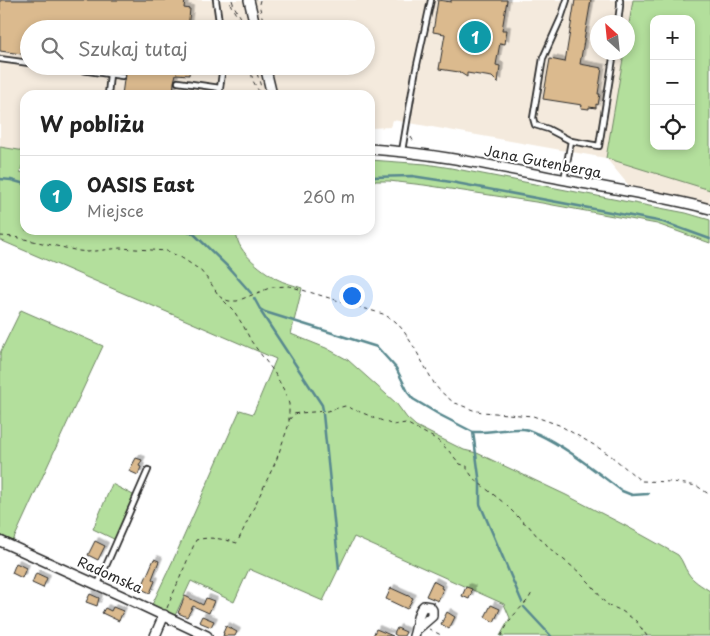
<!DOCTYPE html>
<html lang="pl">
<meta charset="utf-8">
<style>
body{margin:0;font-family:"Playpen Sans",sans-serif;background:#f6f6f6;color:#222}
.controls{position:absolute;right:15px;top:15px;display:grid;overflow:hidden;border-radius:10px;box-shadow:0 2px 8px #0003}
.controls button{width:45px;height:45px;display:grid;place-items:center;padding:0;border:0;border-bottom:1px solid #e0e0e0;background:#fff;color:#222;font:25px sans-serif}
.compass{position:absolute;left:590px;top:15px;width:45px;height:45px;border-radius:50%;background:#fff;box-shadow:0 2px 8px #0003;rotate:333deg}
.you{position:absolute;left:351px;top:295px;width:18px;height:18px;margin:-12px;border:4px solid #fff;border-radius:50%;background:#1a73e8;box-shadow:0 0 0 8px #1a73e833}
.badge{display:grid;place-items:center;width:32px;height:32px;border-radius:50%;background:#d93025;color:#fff;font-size:16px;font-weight:700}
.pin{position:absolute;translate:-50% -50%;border:2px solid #fff;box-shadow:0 1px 5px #0006}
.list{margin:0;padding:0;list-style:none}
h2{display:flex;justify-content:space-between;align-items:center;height:65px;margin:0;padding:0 20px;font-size:21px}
h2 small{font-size:16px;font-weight:400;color:#767676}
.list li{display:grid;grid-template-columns:32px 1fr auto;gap:15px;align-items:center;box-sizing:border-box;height:80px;padding:0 20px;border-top:1px solid #e0e0e0}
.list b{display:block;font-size:19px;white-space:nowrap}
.list p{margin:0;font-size:16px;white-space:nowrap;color:#767676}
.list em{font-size:16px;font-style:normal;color:#767676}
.icon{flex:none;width:28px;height:28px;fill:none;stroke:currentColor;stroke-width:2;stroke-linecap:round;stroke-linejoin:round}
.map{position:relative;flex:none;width:710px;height:636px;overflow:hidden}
.search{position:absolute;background:#fff;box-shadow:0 2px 8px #0003;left:20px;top:20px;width:355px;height:55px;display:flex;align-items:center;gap:12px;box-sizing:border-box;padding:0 18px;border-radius:28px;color:#767676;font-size:19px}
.panel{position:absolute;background:#fff;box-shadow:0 2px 8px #0003;left:20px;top:90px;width:355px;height:145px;border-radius:15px}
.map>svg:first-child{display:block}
.built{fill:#f4eadd;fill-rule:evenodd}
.green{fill:#b3df9c;stroke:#6f8564;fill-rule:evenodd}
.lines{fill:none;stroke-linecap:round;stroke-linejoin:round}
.stream{stroke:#59898f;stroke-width:2.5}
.building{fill:#dbba8e;stroke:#2b2b2b;filter:url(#shadow)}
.lane-casing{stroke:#2b2b2b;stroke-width:8}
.street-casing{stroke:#2b2b2b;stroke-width:12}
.path{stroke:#2b2b2b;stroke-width:1;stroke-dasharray:4 4;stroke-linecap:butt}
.lane{stroke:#fff;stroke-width:4.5}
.street{stroke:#fff;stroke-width:9}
.labels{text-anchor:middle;stroke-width:4;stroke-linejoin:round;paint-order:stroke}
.street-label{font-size:14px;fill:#2b2b2b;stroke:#fff}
</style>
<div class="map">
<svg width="710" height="636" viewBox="0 0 710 636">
<defs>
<filter id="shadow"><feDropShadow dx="3.5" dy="-3.5" stdDeviation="0" flood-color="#0004"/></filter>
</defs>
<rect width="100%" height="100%" fill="#fff"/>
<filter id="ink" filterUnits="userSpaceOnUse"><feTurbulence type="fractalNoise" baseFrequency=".02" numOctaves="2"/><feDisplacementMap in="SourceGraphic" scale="10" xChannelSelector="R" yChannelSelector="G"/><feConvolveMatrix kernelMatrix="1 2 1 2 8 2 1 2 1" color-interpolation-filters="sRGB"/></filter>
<g filter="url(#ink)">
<path class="built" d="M0 0H710V205L694 199 630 187 606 158 393 120 391 127 370 128V95H25V151L0 147ZM654 19H691V146H654ZM598 22H628V52H598ZM29 29H366V66H29Z"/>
<g class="green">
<path d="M633 0H710V190L606 158 624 53 628 52V30ZM654 19H691V146H654Z"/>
<path d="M0 147 25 151V157L20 172 25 173V230H237C233 249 261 270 277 279 284 283 294 285 302 288L291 334 326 348 348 360 396 403 407 418 416 426 464 450 477 453 566 495 626 526 678 555C683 561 684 567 688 573 693 581 702 586 710 591V636H500L510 618 504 604 354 537 323 601 249 569 234 602 191 581 173 620 150 609 176 554 240 410 253 414 276 359 0 240Z"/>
<path d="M370 160 426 164 451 168 686 213 710 220V243L657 224 542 203 424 185 389 181H370Z"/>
<path d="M21 310 103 346 69 419 13 541 0 535V353Z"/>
<path d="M112 484 135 496 116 540 93 529Z"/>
</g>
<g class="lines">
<g class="stream">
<path d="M370 177 412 176 451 182 663 222 710 239"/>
<path d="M0 179 11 180 25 184"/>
<path d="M169 230 175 232 184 230"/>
<path d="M185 230 194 234 228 267 251 293"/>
<path d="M254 298 260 309 265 312 377 347 396 368 409 394 413 399 440 415 473 432 480 484V504L522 602"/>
<path d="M261 312 322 405 323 410"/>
<path d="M323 414 339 569"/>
<path d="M473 432C490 433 506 428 523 429 528 429 533 432 538 434 568 448 595 471 622 491L632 495 648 494"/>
<path d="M524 607 551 636"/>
</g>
</g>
<g class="building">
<path d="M0 0H185L184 8 190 9 188 29H29V55L0 51Z"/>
<path d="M438 0 451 2V0H507L502 30H507L505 44 500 43 496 65 500 66 498 83 492 77 467 73V77L459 72 439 69 445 34 433 32Z"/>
<path d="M575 0H591L580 64 602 68 598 94H600L598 105 596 104V108L589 107V109L581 108 582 105 543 99 550 59 565 62Z"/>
<path d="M126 66H190L189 75 176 74 174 82 173 95H122L124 80 126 76 125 73Z"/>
<path d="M136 458 142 460 139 466 141 467 138 475 129 471Z"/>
<path d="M95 541 105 546 98 560 88 555Z"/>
<path d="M154 559 159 561 152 579 155 581 150 593 141 589Z"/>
<path d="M16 563 26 568 22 578 12 573Z"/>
<path d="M36 573 47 578 43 588 32 583Z"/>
<path d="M433 581 442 586 441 588 443 589 438 601 426 596Z"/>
<path d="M466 587 472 589 471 591 472 592 469 599 462 596Z"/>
<path d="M391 588 413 598 407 609 386 599Z"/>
<path d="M90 594 99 598 97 606 86 602Z"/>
<path d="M185 596 203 605 206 598 214 601 209 613 193 606 187 617 178 613Z"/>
<path d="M491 605 500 609 494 622 485 617Z"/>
<path d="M113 607 123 611 119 621 102 613 105 608 111 611Z"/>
<path d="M447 612 455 617 449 629 441 624Z"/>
<path d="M202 616 214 621 211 627 199 622Z"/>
<path d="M226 626 237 632 235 636H223L224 633H223Z"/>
<path d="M397 628 406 632 404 636H397L394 634Z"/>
<path d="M376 629 393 636H373Z"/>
</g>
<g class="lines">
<defs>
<g id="lane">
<path d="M216 0 220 29"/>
<path d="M567 0 561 18 543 58 533 118 535 125 548 129 571 141"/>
<path d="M618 22 620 6V0"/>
<path d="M0 59 29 63"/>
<path d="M55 66 122 76"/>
<path d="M178 82 220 88"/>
<path d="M108 95 110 74"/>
<path d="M220 95V88L223 66"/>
<path d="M402 151 415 74 431 0"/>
<path d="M564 180 571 141 599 146 614 52"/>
<path d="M98 584 148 470"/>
</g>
<g id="street">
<path d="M249 0 256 29"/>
<path d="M265 66 272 95"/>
<path d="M370 149C435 153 498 167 561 179 611 189 661 196 710 209"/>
<path d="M0 541 122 596 207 636"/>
<path d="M155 636 164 615"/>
<path d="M414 636C418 626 416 613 424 606L430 607 432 610V616L417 629"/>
</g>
</defs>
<use href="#lane" class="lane-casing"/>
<use href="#street" class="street-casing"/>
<g class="path">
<path d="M232 0C235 12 243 15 244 29"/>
<path d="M260 0 259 4 265 29"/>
<path d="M230 3C233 12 240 17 241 27"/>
<path d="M250 66 253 81 261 95"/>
<path d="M255 66 261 87"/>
<path d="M411 137 415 144"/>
<path d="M0 236 15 237 79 251 88 252 120 248 167 251 182 258 200 270 210 282 219 296 223 299 229 301H237L272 287 289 286 383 314 395 321 403 330 414 347 435 385 440 391 453 402 473 410 482 412 533 416 559 425 594 445 610 455 641 481 673 482 697 486 710 495"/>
<path d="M289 420 294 414 299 413 327 411 345 406 393 425 406 423 436 439 448 450 460 464 467 466V469L474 479 504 503 523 522 528 525 537 536 543 540 549 548 579 572 591 584 606 604 622 611 636 621 647 636"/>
<path d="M167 608 196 540C211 536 222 539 237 543L276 461 289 424V404L285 392 274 372 251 341 244 327 234 311 224 301"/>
<path d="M429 629 443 636"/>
<path d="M501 636 512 617 528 600 533 591"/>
</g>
<use href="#lane" class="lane"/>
<use href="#street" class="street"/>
</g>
</g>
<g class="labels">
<g class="street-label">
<text transform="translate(543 162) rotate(11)" y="5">Jana Gutenberga</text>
<text transform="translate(110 575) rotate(24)" y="5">Radomska</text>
</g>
</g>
</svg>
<div class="controls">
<button>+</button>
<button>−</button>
<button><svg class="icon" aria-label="locate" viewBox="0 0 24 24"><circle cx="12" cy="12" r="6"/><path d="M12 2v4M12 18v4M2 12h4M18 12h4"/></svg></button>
</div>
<svg class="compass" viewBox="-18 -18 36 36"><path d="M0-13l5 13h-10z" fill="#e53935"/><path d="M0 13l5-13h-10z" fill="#767676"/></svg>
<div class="you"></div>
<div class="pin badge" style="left:475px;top:37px;background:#0f9aa8">1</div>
<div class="search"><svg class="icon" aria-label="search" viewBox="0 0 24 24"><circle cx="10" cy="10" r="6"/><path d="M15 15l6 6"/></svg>Szukaj tutaj</div>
<section class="panel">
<h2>W pobliżu<small></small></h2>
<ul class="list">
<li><span class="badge" style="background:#0f9aa8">1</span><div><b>OASIS East</b><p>Miejsce</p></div><em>260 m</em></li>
</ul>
</section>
</div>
